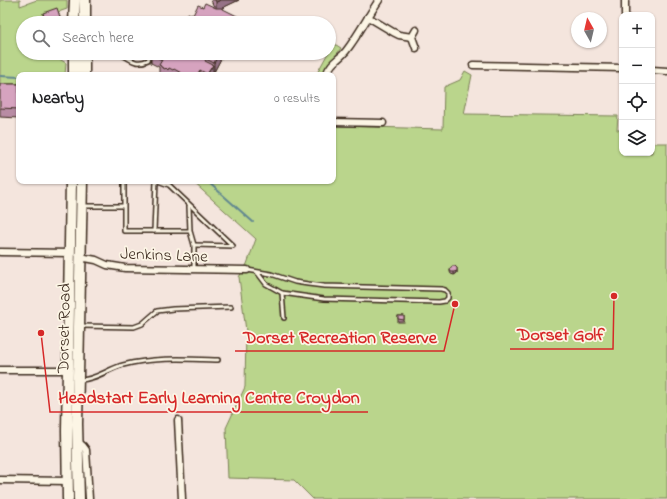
<!DOCTYPE html>
<meta charset="utf-8">
<style>
body{margin:0;font-family:"Indie Flower",sans-serif;background:#f6f6f6;color:#202124}
.controls{position:absolute;right:12px;top:12px;display:grid;overflow:hidden;border-radius:8px;box-shadow:0 1px 3px #0004}
.controls button{width:36px;height:36px;display:grid;place-items:center;padding:0;border:0;border-bottom:1px solid #e0e0e0;background:#fff;color:#202124;font:20px sans-serif}
.compass{position:absolute;left:571px;top:12px;width:36px;height:36px;border-radius:50%;background:#fff;box-shadow:0 1px 3px #0004;rotate:352deg}
.list{margin:0;padding:0;list-style:none}
h2{display:flex;justify-content:space-between;align-items:center;height:52px;margin:0;padding:0 16px;font-size:17px}
h2 small{font-size:13px;font-weight:400;color:#757577}
.icon{flex:none;width:22px;height:22px;fill:none;stroke:currentColor;stroke-width:2;stroke-linecap:round;stroke-linejoin:round}
.map{position:relative;flex:none;width:667px;height:499px;overflow:hidden}
.search{position:absolute;background:#fff;box-shadow:0 1px 3px #0004;left:16px;top:16px;width:320px;height:44px;display:flex;align-items:center;gap:10px;box-sizing:border-box;padding:0 14px;border-radius:22px;color:#757577;font-size:15px}
.panel{position:absolute;background:#fff;box-shadow:0 1px 3px #0004;left:16px;top:72px;width:320px;height:112px;border-radius:8px}
.map>svg:first-child{display:block}
.green{fill:#bad58c;stroke:#7a8055}
.lines{fill:none;stroke-linecap:round;stroke-linejoin:round}
.stream{stroke:#628890;stroke-width:2}
.lane-casing{stroke:#3b2a1e;stroke-width:6}
.street-casing{stroke:#3b2a1e;stroke-width:9}
.primary-casing{stroke:#3b2a1e;stroke-width:13}
.lane{stroke:#fcf5e5;stroke-width:3}
.street{stroke:#fcf5e5;stroke-width:6}
.primary{stroke:#fcf5e5;stroke-width:10}
.wall{fill:#b88ca4;stroke:#3b2a1e}
.shaded-wall{fill:#967286;stroke:#3b2a1e}
.building{fill:#d6a3bf;stroke:#3b2a1e}
.labels{text-anchor:middle;stroke-width:3.5;stroke-linejoin:round;paint-order:stroke}
.street-label{font-size:17px;fill:#3b2a1e;stroke:#fcf5e5}
.leader{fill:none;stroke:#d62828;stroke-width:1.5}
.callout-dot{fill:#d62828;stroke:#fcf5e5;stroke-width:1.5}
.callout-label{font-size:18px;text-anchor:middle;font-weight:bold;fill:#d62828;stroke:#fcf5e5;stroke-width:3.5;stroke-linejoin:round;paint-order:stroke}
</style>
<div class="map">
<svg width="667" height="499" viewBox="0 0 667 499">
<rect width="100%" height="100%" fill="#f4e5dd"/>
<filter id="ink" filterUnits="userSpaceOnUse"><feTurbulence type="fractalNoise" baseFrequency=".025" numOctaves="2"/><feDisplacementMap in="SourceGraphic" scale="8" xChannelSelector="R" yChannelSelector="G"/><feConvolveMatrix kernelMatrix="1 2 1 2 8 2 1 2 1" color-interpolation-filters="sRGB"/></filter>
<g filter="url(#ink)">
<g class="green">
<path d="M0 0H20V6L37 0H67V9L27 23H23V53C40 53 51 53 66 63L65 75H19V86H0Z"/>
<path d="M333 43 341 48C335 58 326 63 323 75H316L328 53H329V50Z"/>
<path d="M465 71 472 75 464 114 618 116 617 130H622V153H652V143H667V499H313L294 480 228 478 226 428 245 387 246 331 239 277 247 264 256 239 192 181H333V126L443 129 444 87 460 80Z"/>
</g>
<g class="lines">
<g class="stream">
<path d="M0 76 19 77"/>
<path d="M207 181 253 222"/>
</g>
<defs>
<g id="lane">
<path d="M119 53C130 59 136 66 148 60L151 53"/>
<path d="M124 181V231H190"/>
<path d="M158 181 169 185 233 246 194 245"/>
<path d="M83 206H123"/>
<path d="M189 206 190 231 194 245V269"/>
<path d="M154 231 156 181"/>
<path d="M247 270 271 274 295 282 308 284 324 286 441 289 445 290 448 293V298L445 301 439 302 324 299 282 293 266 284 257 272"/>
<path d="M282 293 284 318"/>
<path d="M81 326 134 327 142 324 157 311 173 309 231 307"/>
<path d="M80 380C95 380 108 369 123 365 154 357 186 359 218 360"/>
</g>
<g id="street">
<path d="M625 15V0"/>
<path d="M368 17 393 32 399 35 412 37"/>
<path d="M416 30 412 37 416 48"/>
<path d="M473 65 622 68"/>
<path d="M652 70 667 71"/>
<path d="M326 75C332 60 338 61 346 51 358 36 368 16 379 0"/>
<path d="M333 122 383 123"/>
<path d="M0 252 70 253"/>
<path d="M80 257 96 260 107 265 125 268 247 270"/>
<path d="M0 370H68"/>
<path d="M178 420 182 499"/>
<path d="M77 441 83 446 86 450 89 499"/>
<path d="M0 480 68 481"/>
</g>
<g id="primary">
<path d="M74 23 75 0"/>
<path d="M85 23V0"/>
<path d="M74 75V53"/>
<path d="M84 75V53"/>
<path d="M68 499 67 431 71 181"/>
<path d="M79 499 77 424 82 181"/>
</g>
</defs>
<use href="#lane" class="lane-casing"/>
<use href="#street" class="street-casing"/>
<use href="#primary" class="primary-casing"/>
<use href="#lane" class="lane"/>
<use href="#street" class="street"/>
<use href="#primary" class="primary"/>
</g>
<g class="wall">
<path d="M211 0H239L222 8 193 15 203 7H214Z"/>
<path d="M43 13 60 21 55 23H45L43 17Z"/>
<path d="M147 53H224L214 72 213 71 212 75H161L159 74V67L151 63V55Z"/>
<path d="M249 53H254L253 55Z"/>
<path d="M0 84H19V118L0 117Z"/>
<path d="M450 270 457 271V273L454 275 451 274 450 272Z"/>
<rect x="398" y="316" width="6" height="6"/>
</g>
<g class="shaded-wall">
<path d="M221 0H239L216 11V2Z"/>
<path d="M60 17V21L55 23H46V22Z"/>
<path d="M219 53H224L214 72V63Z"/>
<path d="M213 65V74L212 75H207Z"/>
<path d="M200 70V75H197Z"/>
<path d="M457 268V273L454 275V272Z"/>
</g>
<g class="building">
<path d="M215 0H221L216 2Z"/>
<path d="M205 3 216 8H221L251 23H183L188 13 193 15 198 5 203 7Z"/>
<path d="M57 8 60 17 46 22 43 13Z"/>
<path d="M152 53H219L214 63 206 59 205 61 213 65 207 74 200 70 197 75H185L174 69 173 70 169 68 168 70 166 68 165 69 161 67V66L159 65 162 60 151 54Z"/>
<path d="M0 84H19V109L0 108Z"/>
<path d="M452 266H455L457 268V271L454 272H451L450 270Z"/>
<path d="M398 316H404V320L398 319Z"/>
</g>
</g>
<g class="labels">
<g class="street-label">
<text transform="translate(164 254) rotate(2)" y="6">Jenkins Lane</text>
<text transform="translate(63 328) rotate(-89)" y="6">Dorset Road</text>
</g>
</g>
<path class="leader" d="M614 296L613 349H510M455 304L444 351H235M41 333L50 412H368"/>
<g class="callout-dot">
<circle cx="614" cy="296" r="4"/>
<circle cx="455" cy="304" r="4"/>
<circle cx="41" cy="333" r="4"/>
</g>
<g class="callout-label">
<text x="561" y="340">Dorset Golf</text>
<text x="340" y="343">Dorset Recreation Reserve</text>
<text x="209" y="403">Headstart Early Learning Centre Croydon</text>
</g>
</svg>
<div class="controls">
<button>+</button>
<button>−</button>
<button><svg class="icon" aria-label="locate" viewBox="0 0 24 24"><circle cx="12" cy="12" r="6"/><path d="M12 2v4M12 18v4M2 12h4M18 12h4"/></svg></button>
<button><svg class="icon" aria-label="layers" viewBox="0 0 24 24"><path d="M12 4l9 5-9 5-9-5zM3 14l9 5 9-5"/></svg></button>
</div>
<svg class="compass" viewBox="-18 -18 36 36"><path d="M0-13l5 13h-10z" fill="#e53935"/><path d="M0 13l5-13h-10z" fill="#757577"/></svg>
<div class="search"><svg class="icon" aria-label="search" viewBox="0 0 24 24"><circle cx="10" cy="10" r="6"/><path d="M15 15l6 6"/></svg>Search here</div>
<section class="panel">
<h2>Nearby<small>0 results</small></h2>
<ul class="list">
</ul>
</section>
</div>
